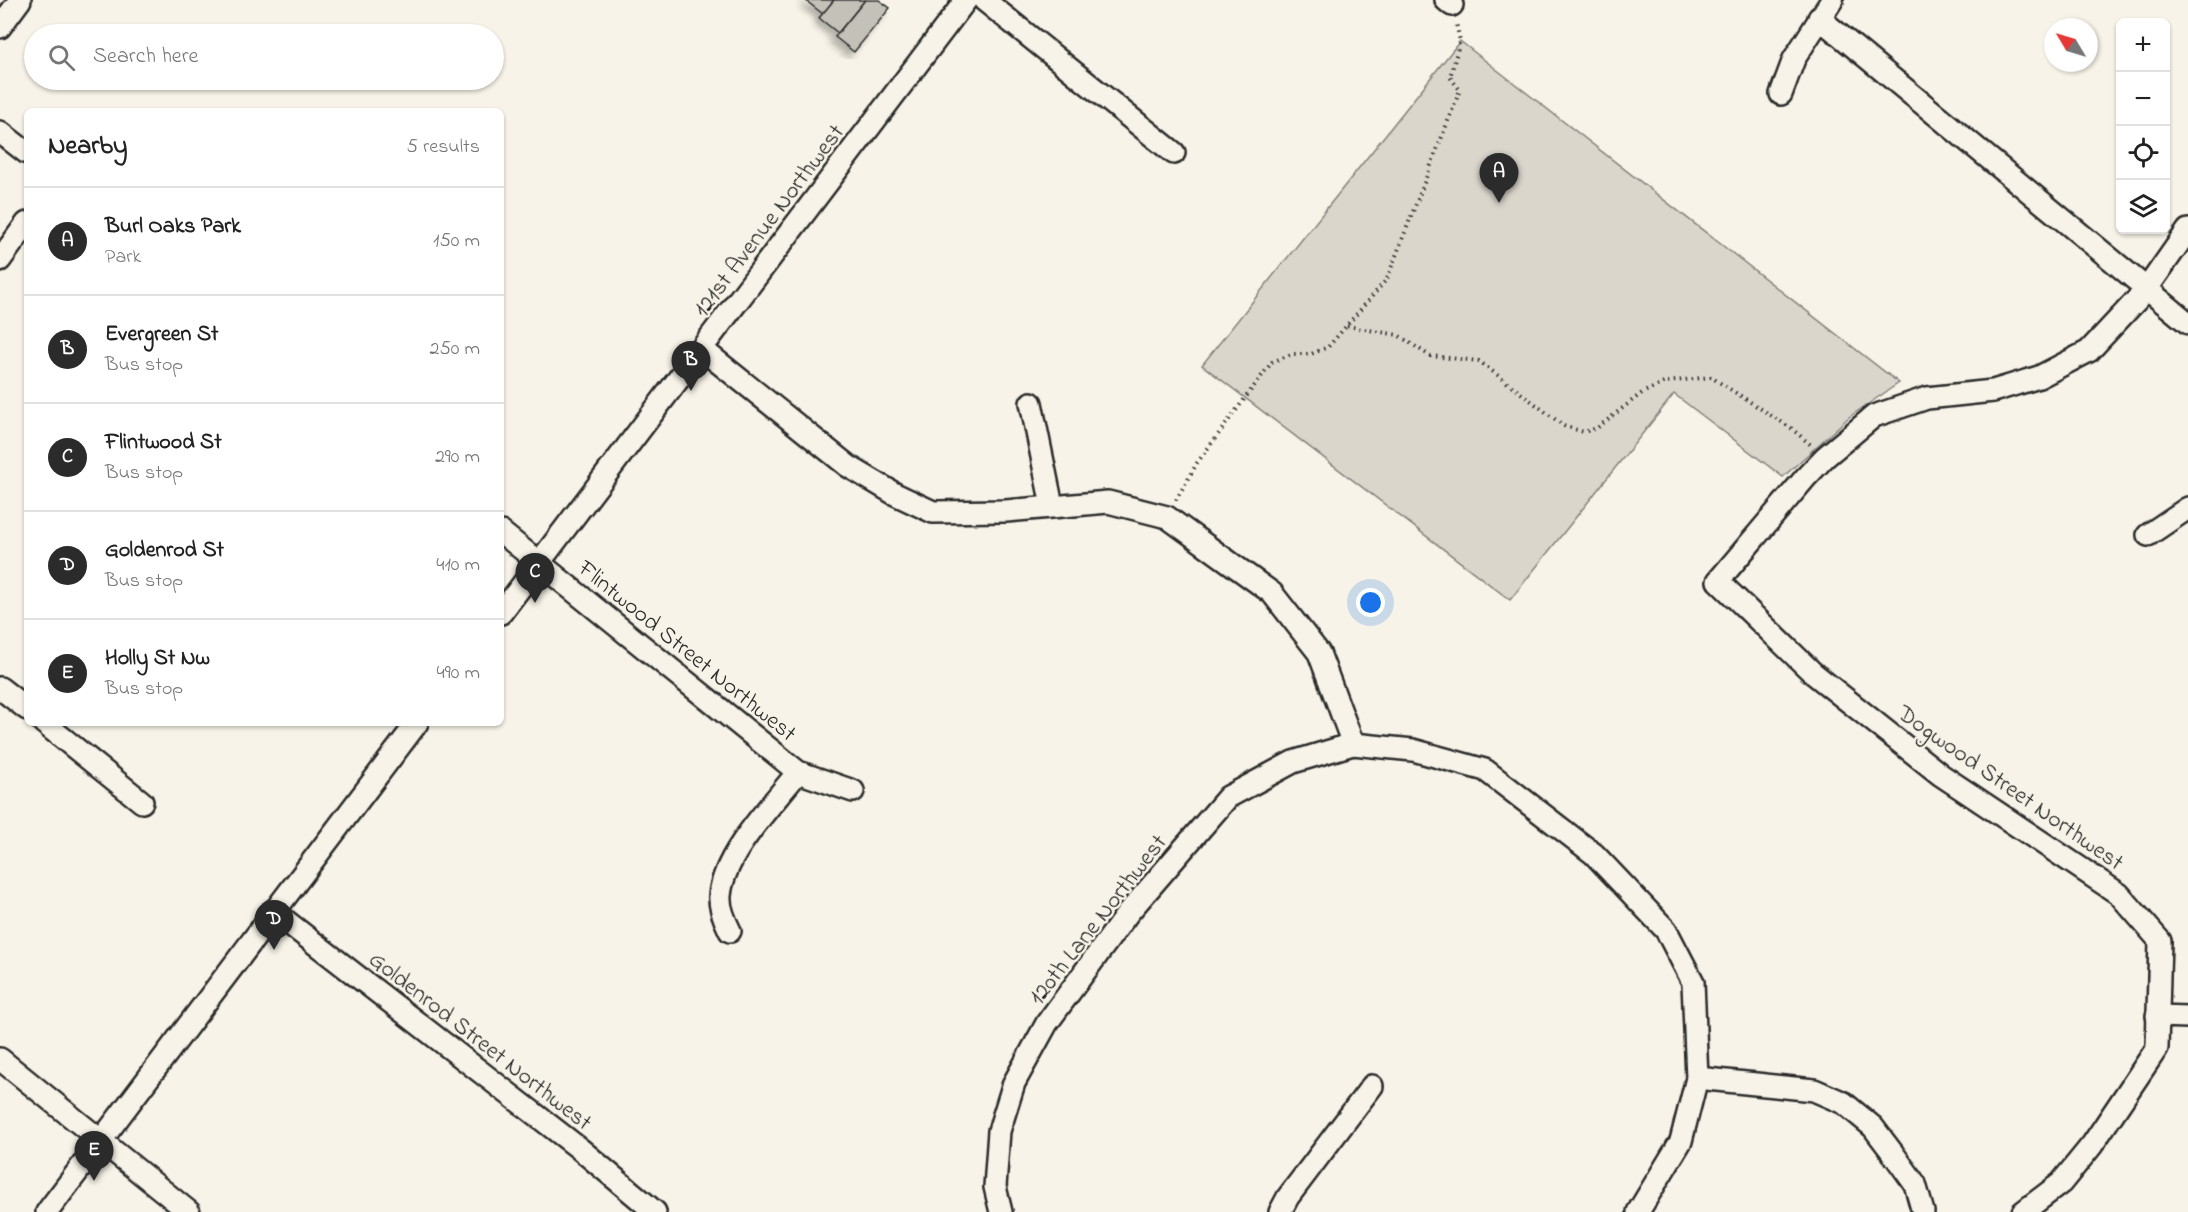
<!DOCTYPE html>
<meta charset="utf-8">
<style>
body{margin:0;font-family:"Indie Flower",sans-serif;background:#f2f2f2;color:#222}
.controls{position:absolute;right:18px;top:18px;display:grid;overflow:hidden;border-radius:9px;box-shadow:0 2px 4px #0004}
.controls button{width:54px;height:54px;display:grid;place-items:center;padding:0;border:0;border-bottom:2px solid #e0e0e0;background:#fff;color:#222;font:30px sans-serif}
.compass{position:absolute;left:2044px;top:18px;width:54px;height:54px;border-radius:50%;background:#fff;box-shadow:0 2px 4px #0004;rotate:308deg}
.you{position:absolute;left:1371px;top:603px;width:21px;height:21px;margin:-15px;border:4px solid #fff;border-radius:50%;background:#1a73e8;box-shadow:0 0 0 9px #1a73e833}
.badge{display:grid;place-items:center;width:39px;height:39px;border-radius:50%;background:#2b2b2b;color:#fff;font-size:20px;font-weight:700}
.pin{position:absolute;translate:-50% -50px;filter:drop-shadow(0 2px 3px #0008)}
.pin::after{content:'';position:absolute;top:32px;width:21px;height:18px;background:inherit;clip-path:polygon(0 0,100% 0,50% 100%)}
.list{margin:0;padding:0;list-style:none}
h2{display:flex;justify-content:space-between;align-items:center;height:78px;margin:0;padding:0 24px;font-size:26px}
h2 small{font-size:20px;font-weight:400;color:#767676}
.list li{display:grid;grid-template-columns:39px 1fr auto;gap:18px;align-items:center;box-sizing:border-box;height:108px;padding:0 24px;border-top:2px solid #e0e0e0}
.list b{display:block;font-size:22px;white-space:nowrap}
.list p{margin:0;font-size:20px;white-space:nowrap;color:#767676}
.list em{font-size:20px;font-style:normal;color:#767676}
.icon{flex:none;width:33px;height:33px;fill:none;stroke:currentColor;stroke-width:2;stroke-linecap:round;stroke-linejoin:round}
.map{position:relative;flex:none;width:2188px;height:1212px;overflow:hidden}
.search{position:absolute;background:#fff;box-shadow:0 2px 4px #0004;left:24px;top:24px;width:480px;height:66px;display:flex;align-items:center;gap:15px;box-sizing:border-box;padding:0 21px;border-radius:33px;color:#767676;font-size:22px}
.panel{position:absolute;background:#fff;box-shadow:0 2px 4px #0004;left:24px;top:108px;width:480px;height:618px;border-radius:9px}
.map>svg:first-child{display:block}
.green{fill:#dad6cc;stroke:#82807c;stroke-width:1.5}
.building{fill:#c4c1b9;stroke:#2b2b2b;stroke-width:1.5;filter:url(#shadow)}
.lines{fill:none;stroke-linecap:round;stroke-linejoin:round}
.minor-casing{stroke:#2b2b2b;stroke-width:26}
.path{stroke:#2b2b2b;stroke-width:4;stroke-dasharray:1.5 4.5;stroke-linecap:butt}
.minor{stroke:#f7f3e8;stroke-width:21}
.labels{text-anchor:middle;stroke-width:5;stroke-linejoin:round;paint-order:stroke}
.street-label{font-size:24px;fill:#2b2b2b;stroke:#f7f3e8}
</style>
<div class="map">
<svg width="2188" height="1212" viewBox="0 0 2188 1212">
<defs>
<filter id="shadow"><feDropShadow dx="-5.5" dy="5.5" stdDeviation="3" flood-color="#0004"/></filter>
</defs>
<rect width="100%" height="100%" fill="#f7f3e8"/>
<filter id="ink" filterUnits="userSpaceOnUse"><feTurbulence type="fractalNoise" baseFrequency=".0167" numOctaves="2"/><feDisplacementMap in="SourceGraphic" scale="12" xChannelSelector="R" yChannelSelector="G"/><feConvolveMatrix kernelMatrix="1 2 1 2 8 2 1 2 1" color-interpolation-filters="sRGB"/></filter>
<g filter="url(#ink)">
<path class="green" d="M1460 41 1899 383 1849 417 1783 477 1674 394 1510 600 1202 365Z"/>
<g class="building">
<path d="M805 0H834L823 14Z"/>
<path d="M834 0H865L838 33 819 18Z"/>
<path d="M865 0H879L890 8 854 52 835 37Z"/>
</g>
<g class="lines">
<defs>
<g id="minor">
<path d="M984 0 1174 153"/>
<path d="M1446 0 1452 5"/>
<path d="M1819 18 2188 323"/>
<path d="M0 27 20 0"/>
<path d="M1781 94 1794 59 1832 0"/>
<path d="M0 132 27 153"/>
<path d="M0 260 27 223"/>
<path d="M703 350 848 466 895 494 933 512 1006 511 1108 502 1167 517 1272 593 1319 653 1353 744"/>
<path d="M1031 403 1052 506"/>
<path d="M501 532 798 772 853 791"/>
<path d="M2148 535 2188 508"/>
<path d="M501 613 966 0"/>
<path d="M0 688 27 709"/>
<path d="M44 723 142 802"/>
<path d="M273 911 580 1149 655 1212"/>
<path d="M730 931C725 921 719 907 720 896 723 854 773 804 798 772"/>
<path d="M2157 1016 2188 1017"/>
<path d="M0 1059 189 1212"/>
<path d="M1697 1078 1814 1090 1844 1103 1873 1127 1892 1152 1915 1184 1923 1212"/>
<path d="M47 1212 417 723"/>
<path d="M1001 1212 995 1187 999 1131 1014 1083 1047 1023 1128 913 1228 797 1293 762 1353 744 1413 750 1485 770 1594 854 1666 930 1693 982 1697 1078 1681 1141 1638 1212"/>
<path d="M1280 1212 1288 1197 1372 1086"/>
<path d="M2023 1212 2061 1183 2092 1145 2157 1048 2160 941 2119 894 1941 775 1813 673 1718 581 1806 477 1825 457 1874 416 1927 398 1993 391 2039 377 2089 351 2146 290 2188 230"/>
</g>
</defs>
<use href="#minor" class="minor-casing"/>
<g class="path">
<path d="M1347 326 1398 335 1430 356 1479 361 1564 426 1584 432 1597 428 1642 393 1666 382 1711 377 1791 428 1811 445"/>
<path d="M1176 500 1197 463 1272 362 1292 354H1311L1328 347 1387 279 1460 90 1450 77 1460 41 1456 23"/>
</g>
<use href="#minor" class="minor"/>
</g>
</g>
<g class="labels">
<g class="street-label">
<text transform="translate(768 220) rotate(-53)" y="8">121st Avenue Northwest</text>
<text transform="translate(688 650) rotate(39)" y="8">Flintwood Street Northwest</text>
<text transform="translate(2011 787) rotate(35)" y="8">Dogwood Street Northwest</text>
<text transform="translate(1097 919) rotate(-52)" y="8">120th Lane Northwest</text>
<text transform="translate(481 1040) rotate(38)" y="8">Goldenrod Street Northwest</text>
</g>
</g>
</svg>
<div class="controls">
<button>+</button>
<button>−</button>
<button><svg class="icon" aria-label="locate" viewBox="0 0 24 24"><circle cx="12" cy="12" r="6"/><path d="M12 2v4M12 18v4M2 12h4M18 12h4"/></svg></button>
<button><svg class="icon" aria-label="layers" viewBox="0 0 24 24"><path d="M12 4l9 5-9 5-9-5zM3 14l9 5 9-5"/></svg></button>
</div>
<svg class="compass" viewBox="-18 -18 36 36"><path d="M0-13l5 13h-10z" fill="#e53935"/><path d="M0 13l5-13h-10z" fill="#767676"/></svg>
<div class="you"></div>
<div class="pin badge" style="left:1499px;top:203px">A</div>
<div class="pin badge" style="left:691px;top:391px">B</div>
<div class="pin badge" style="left:535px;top:603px">C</div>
<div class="pin badge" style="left:274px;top:950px">D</div>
<div class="pin badge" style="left:94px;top:1181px">E</div>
<div class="search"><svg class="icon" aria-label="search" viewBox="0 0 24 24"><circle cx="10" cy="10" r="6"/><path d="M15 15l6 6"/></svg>Search here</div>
<section class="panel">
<h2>Nearby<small>5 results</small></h2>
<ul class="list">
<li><span class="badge">A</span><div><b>Burl Oaks Park</b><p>Park</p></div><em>150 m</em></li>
<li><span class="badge">B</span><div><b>Evergreen St</b><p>Bus stop</p></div><em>250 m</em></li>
<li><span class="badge">C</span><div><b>Flintwood St</b><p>Bus stop</p></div><em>290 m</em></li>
<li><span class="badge">D</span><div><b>Goldenrod St</b><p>Bus stop</p></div><em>410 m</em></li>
<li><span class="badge">E</span><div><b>Holly St Nw</b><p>Bus stop</p></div><em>490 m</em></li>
</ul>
</section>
</div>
